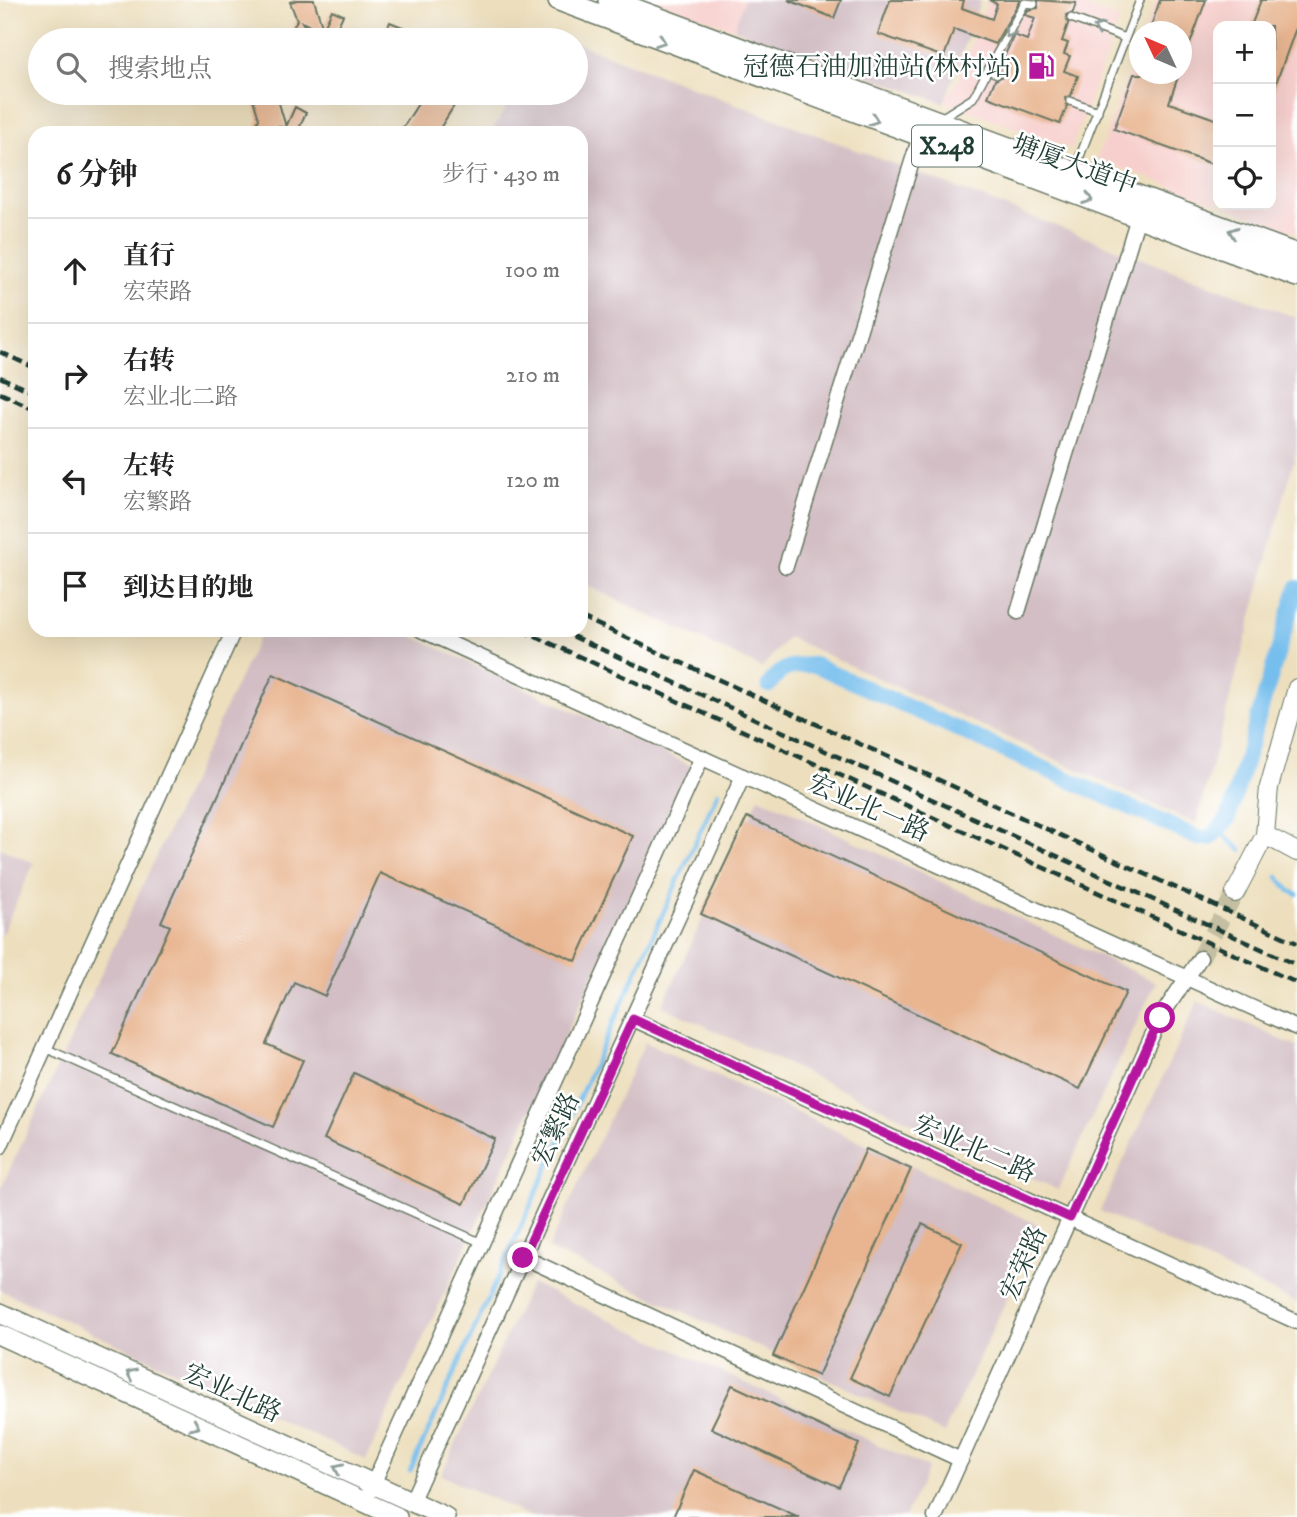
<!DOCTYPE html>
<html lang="zh">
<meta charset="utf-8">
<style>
body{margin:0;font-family:"IM FELL DW Pica","Noto Serif SC",serif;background:#f2f2f2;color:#222}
.controls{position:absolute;right:21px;top:21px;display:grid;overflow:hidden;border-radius:14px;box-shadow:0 7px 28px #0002}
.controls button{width:63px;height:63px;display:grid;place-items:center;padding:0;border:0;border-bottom:2px solid #e0e0e0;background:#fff;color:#222;font:35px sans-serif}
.compass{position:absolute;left:1129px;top:21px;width:63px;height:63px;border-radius:50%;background:#fff;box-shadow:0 7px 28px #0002;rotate:314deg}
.stop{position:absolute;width:21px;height:21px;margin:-16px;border:5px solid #b5179e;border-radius:50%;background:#fff}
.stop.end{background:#b5179e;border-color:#fff;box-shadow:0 2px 7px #0008}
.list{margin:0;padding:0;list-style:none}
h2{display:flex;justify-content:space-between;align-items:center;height:91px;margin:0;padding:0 28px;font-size:30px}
h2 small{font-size:23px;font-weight:400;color:#767676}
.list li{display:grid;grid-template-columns:46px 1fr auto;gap:21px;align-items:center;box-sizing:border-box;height:105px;padding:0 28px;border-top:2px solid #e0e0e0}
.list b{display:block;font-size:26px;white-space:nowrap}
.list p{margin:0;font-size:23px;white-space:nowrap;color:#767676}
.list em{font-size:23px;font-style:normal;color:#767676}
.icon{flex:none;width:38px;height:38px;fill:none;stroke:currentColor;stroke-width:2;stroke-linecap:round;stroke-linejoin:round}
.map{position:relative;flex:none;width:1297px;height:1517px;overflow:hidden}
.search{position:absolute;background:#fff;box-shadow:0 7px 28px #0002;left:28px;top:28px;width:560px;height:77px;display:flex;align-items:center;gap:18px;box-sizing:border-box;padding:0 24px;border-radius:38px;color:#767676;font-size:26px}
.panel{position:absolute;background:#fff;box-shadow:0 7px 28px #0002;left:28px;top:126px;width:560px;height:511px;border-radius:21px}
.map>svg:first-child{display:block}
.built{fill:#f7d0ce}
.industrial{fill:#d2bec4}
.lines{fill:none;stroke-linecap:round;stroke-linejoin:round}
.stream{stroke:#74beed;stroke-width:4.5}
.canal{stroke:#74beed;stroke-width:16}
.building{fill:#e8b590}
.tertiary-tunnel{stroke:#c4bfa2;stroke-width:18;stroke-dasharray:18 9;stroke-linecap:butt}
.service-casing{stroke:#677664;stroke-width:10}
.minor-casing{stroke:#677664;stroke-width:17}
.tertiary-casing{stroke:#677664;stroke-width:20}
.secondary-casing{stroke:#677664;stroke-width:22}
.primary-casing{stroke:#677664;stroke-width:24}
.service{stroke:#fff;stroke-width:7}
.minor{stroke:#fff;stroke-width:14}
.tertiary{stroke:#fff;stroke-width:18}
.secondary{stroke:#fff;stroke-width:19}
.primary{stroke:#fff;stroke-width:21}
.rail{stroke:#1f3d34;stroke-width:4.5;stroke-dasharray:10 5;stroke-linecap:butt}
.oneway{stroke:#8f9e9a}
.route{stroke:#b5179e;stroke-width:9}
.labels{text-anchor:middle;stroke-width:5;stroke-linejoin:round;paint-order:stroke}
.shield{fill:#fff;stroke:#627771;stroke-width:2}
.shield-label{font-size:24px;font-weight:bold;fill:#1f3d34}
.poi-label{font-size:26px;fill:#1f3d34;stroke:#fff;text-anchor:end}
.street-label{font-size:26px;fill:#1f3d34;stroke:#fff}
</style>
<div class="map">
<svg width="1297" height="1517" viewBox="0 0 1297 1517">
<rect width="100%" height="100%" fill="#fff"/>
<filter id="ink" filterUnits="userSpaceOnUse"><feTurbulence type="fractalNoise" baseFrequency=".0143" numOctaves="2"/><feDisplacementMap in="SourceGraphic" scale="14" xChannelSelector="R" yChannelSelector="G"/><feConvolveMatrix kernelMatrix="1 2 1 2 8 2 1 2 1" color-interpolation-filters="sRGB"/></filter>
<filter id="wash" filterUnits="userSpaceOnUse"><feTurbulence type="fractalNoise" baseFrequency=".00686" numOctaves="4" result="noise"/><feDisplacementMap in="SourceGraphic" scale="28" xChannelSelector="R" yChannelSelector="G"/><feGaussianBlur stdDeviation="1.57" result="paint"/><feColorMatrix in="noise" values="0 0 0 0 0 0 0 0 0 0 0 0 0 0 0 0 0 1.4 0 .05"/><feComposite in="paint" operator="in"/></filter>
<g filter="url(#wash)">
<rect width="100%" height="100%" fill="#eddfbd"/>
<g class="built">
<path d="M654 0H744L734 29Z"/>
<path d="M988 0H1068L1120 19 1071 149 944 101 959 78Z"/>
<path d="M1156 0H1297V233L1221 205H1271V26H1218V204L1097 159 1139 45 1140 74H1182V32L1145 31Z"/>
</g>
<g class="industrial">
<path d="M744 0H981L944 103 734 29Z"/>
<path d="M576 43 1297 318V449L1196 824 788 637 762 668 581 583V133H490L516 93H576Z"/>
<path d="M262 630H399L692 766 366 1460 0 1290V1190Z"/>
<path d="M759 797 1156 982 1058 1190 662 1006Z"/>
<path d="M0 848 34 863 0 938Z"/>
<path d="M1198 1001 1297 1047V1303L1100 1211Z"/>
<path d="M645 1042 1041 1226 944 1433 548 1249Z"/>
<path d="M531 1283 928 1468 905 1517H531L441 1475Z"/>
</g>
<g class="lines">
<g class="stream">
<path d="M1219 831 1241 850"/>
<path d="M1278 877 1290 891 1297 894"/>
<path d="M410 1471 718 792"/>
</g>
<path class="canal" d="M769 685C781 666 793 665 815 665L1198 838H1210L1228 819 1297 588"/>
</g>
<g id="blocks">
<g class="building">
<path d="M297 0H314L323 29 332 10 343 15 333 37 302 22 312 40H287L297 20 290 2Z"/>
<path d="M788 0H841L834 18Z"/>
<path d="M890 0H964L962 8 992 19 997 4 989 0H1020L995 44 954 29 944 57 878 34Z"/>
<path d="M1038 0 1076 3 1073 12 1066 15 1068 24 1062 41 1068 43 1064 54 1070 56 1064 71 1078 76 1071 95 1065 98 1067 106 1060 124 988 97 995 80 1003 76 999 68 1014 35 1027 40 1035 18 1025 15 1028 10 1038 8Z"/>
<path d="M1160 0H1206L1183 63 1181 32H1149Z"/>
<path d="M1261 0H1297V25L1272 94 1271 26H1251Z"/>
<path d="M390 22 435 40H382Z"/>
<path d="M1134 74H1179L1169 103 1218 120V166L1114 129Z"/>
<path d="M276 93 286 127 295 107 306 113 297 133 278 126 275 133H253L259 119 253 99Z"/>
<path d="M425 93H462L437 133H408L402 129Z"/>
<path d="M273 674 633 836 576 961 380 873 325 996 294 982 266 1044 303 1060 273 1127 112 1054 170 926 161 922Z"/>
<path d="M747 817 1126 992 1080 1089 701 914Z"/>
<path d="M354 1073 495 1139 464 1204 324 1139Z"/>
<path d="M866 1149 911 1169 818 1376 773 1356Z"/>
<path d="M922 1224 962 1243 890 1397 850 1378Z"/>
<path d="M732 1385 859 1444 839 1487 711 1428Z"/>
<path d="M694 1470 799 1517H673Z"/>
</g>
</g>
</g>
<g filter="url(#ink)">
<use href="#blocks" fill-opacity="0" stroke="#677664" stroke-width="2"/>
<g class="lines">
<path class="tertiary-tunnel" d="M1200 958 1235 893"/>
<defs>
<g id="service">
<path d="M1071 18 1125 38"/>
<path d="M988 70 1025 3 1034 4"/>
<path d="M1070 101 1098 111"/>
<path d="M941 118 973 98 988 70 997 74"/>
<path d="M1075 169 1140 0"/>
<path d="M45 1048 482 1243"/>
</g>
<g id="minor">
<path d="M786 566 920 136"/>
<path d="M1018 612 1138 217"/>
<path d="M421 630 1297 1028"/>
<path d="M633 1019 1297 1322"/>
<path d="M0 1147 234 630"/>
<path d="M523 1257 961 1460"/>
<path d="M369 1493 702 757"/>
<path d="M411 1502 743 776"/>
<path d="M935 1517 1160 1018 1200 958"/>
</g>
<g id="tertiary">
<path d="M1265 835 1297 852"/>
<path d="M1235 893 1265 835 1269 787 1297 688"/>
</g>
<g id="secondary">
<path d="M0 1313 445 1517"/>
<path d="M0 1335 397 1517"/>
</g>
<g id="primary">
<path d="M559 0 1297 276"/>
<path d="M609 0 1297 255"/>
</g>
</defs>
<use href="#service" class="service-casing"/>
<use href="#minor" class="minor-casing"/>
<use href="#tertiary" class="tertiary-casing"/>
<use href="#secondary" class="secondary-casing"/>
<use href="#primary" class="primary-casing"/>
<use href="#service" class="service"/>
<use href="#minor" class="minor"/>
<use href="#tertiary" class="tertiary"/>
<use href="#secondary" class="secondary"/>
<use href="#primary" class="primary"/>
<g class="rail">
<path d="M0 352 35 368"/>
<path d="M0 377 35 393"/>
<path d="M0 393 35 409"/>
<path d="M581 617 1297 943"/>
<path d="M521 630 1297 983"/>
<path d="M559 630 1297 965"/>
</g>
</g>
<defs><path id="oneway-chevron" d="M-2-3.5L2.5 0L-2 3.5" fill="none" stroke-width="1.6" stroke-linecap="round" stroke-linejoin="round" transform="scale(1.75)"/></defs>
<g class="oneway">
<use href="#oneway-chevron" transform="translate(1098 28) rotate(-160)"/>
<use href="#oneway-chevron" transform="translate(1009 33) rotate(117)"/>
<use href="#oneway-chevron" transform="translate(661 41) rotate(20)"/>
<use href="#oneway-chevron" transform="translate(874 120) rotate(20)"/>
<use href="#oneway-chevron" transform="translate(1088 199) rotate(20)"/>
<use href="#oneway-chevron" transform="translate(1233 232) rotate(-160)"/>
<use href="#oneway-chevron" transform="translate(131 1374) rotate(-155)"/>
<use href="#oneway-chevron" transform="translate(195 1426) rotate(24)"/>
<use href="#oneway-chevron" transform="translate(338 1468) rotate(-155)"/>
</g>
</g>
<g class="lines" filter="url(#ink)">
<path class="route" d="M523 1258 633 1019 1070 1218 1160 1018"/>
</g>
<defs>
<symbol id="fuel-bare" viewBox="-9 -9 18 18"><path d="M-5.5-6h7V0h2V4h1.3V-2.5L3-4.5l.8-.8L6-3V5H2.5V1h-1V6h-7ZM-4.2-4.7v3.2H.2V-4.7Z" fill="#b5179e" stroke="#fff" stroke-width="2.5" paint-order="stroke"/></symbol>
</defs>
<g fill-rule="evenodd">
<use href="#fuel-bare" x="1022" y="47" width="38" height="38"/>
</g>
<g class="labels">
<rect class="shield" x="912" y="125.5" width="70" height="41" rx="5"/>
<g class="shield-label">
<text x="947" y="154">X248</text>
</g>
<g class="poi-label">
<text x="1020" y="75">冠德石油加油站(林村站)</text>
</g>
<g class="street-label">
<text transform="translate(1075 164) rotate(20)" y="9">塘厦大道中</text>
<text transform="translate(869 807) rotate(24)" y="9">宏业北一路</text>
<text transform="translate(555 1129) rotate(-65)" y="9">宏繁路</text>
<text transform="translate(975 1148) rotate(24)" y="9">宏业北二路</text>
<text transform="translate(1023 1263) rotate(-66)" y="9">宏荣路</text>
<text transform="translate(233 1392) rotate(25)" y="9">宏业北路</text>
</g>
</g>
</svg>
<div class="controls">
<button>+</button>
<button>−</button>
<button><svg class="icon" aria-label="locate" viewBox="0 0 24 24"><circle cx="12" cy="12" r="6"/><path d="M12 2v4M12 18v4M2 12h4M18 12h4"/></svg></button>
</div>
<svg class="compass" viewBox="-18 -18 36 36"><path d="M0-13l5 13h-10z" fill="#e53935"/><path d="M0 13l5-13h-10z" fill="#767676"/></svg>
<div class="stop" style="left:1160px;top:1018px"></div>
<div class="stop end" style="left:523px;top:1258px"></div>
<div class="search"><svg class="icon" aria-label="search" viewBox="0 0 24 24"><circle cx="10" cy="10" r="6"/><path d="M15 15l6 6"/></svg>搜索地点</div>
<section class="panel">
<h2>6 分钟<small>步行 · 430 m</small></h2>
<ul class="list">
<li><svg class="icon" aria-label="ahead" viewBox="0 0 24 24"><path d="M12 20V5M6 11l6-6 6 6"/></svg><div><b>直行</b><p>宏荣路</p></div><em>100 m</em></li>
<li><svg class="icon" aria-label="right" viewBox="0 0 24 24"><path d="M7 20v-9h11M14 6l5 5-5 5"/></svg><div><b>右转</b><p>宏业北二路</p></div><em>210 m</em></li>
<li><svg class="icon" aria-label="left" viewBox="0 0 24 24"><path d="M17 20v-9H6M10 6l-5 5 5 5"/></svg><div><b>左转</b><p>宏繁路</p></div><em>120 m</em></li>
<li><svg class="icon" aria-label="arrive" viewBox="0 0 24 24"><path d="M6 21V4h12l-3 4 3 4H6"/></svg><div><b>到达目的地</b></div></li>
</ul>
</section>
</div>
